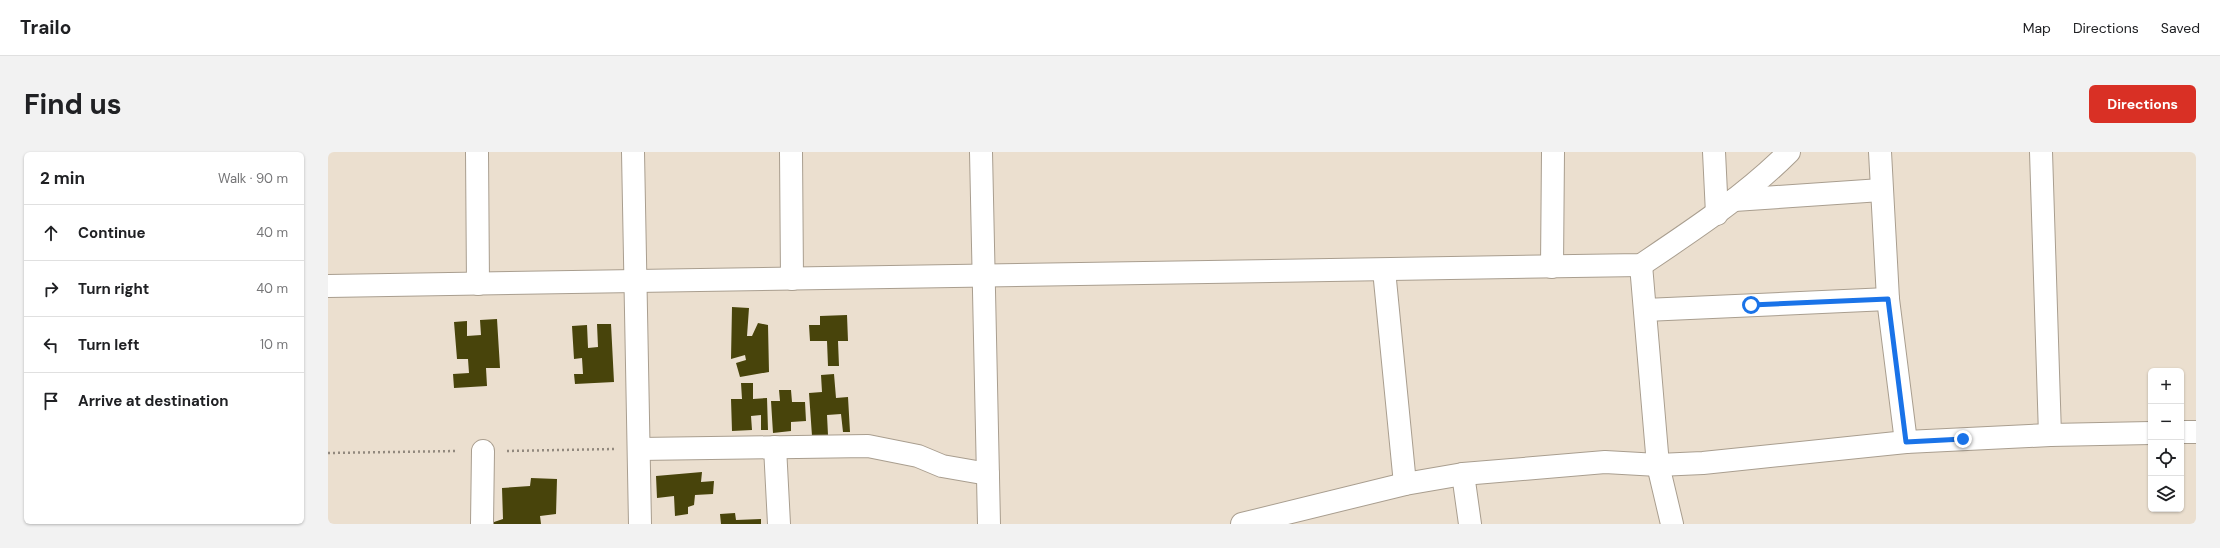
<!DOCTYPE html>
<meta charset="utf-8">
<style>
body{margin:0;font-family:"DM Sans",sans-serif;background:#f2f2f2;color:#202124}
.controls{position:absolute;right:12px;bottom:12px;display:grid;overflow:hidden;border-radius:6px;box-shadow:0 1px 3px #0004}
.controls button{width:36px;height:36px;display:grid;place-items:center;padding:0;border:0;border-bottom:1px solid #e0e0e0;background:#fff;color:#202124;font:20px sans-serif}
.stop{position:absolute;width:12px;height:12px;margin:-9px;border:3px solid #1a73e8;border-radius:50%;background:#fff}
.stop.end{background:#1a73e8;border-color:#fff;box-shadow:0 1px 4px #0008}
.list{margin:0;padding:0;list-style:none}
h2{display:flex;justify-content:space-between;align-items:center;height:52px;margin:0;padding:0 16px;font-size:17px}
h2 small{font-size:13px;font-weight:400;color:#757577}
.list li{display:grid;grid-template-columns:26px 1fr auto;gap:12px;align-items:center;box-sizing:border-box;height:56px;padding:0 16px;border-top:1px solid #e0e0e0}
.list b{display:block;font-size:15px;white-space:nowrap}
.list em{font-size:13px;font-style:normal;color:#757577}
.icon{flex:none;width:22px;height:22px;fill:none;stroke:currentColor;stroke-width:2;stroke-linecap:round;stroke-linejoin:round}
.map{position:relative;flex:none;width:1868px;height:372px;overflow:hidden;border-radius:6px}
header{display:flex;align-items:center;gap:24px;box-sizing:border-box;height:56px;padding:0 20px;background:#fff;border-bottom:1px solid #e0e0e0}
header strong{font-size:19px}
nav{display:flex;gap:22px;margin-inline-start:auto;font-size:14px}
.intro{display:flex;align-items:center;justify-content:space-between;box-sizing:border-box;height:96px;padding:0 24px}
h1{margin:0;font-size:28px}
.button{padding:10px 18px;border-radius:6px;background:#d93025;color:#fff;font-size:14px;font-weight:700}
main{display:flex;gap:24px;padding:0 24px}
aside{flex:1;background:#fff;border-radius:6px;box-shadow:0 1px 3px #0004}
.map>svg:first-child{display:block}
.building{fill:#48440b}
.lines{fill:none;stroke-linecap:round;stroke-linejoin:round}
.minor-casing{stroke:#a99e8f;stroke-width:24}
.path{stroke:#92897e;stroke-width:2.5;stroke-dasharray:2 3;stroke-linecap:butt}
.minor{stroke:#fff;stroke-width:22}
.route{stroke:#1a73e8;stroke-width:5}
</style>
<header>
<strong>Trailo</strong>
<nav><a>Map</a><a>Directions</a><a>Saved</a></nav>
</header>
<div class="intro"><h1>Find us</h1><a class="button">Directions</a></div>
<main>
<aside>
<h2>2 min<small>Walk · 90 m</small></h2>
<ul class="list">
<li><svg class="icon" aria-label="ahead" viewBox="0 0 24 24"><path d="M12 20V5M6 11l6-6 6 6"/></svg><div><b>Continue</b></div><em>40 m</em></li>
<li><svg class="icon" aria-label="right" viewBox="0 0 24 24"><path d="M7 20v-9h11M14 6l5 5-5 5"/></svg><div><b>Turn right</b></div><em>40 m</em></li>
<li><svg class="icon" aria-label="left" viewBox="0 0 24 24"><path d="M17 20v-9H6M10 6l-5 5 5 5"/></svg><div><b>Turn left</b></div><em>10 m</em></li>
<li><svg class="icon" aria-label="arrive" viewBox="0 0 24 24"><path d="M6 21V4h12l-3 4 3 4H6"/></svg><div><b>Arrive at destination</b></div></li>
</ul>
</aside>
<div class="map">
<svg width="1868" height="372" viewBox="0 0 1868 372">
<rect width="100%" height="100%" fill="#ebdfcf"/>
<g class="building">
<path d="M404 155 421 156 419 184H424L430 171 440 173 441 220 412 225 408 211 418 208 417 203 403 207Z"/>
<path d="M519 163 520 189H510L511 214H500L499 189H482L481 173H492V164Z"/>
<path d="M169 167 172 216H158L159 234 126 236 125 222 141 221 140 207H129L126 170 139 169V184L153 183 152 168Z"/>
<path d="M269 172H283L286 230 247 232 246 222H255L254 206 246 207 244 174 259 173 260 196 270 195Z"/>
<path d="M506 222 508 246 520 245 522 280H515L513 262 499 263 500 283 484 284 481 241 494 240 493 223Z"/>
<path d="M413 231H425V247L439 246 440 278H433V263L423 264 424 278 404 279 403 247H414Z"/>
<path d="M451 238H463L464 250H477L478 269 463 270V279L445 281 443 249H452Z"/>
<path d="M374 320 373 330 386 329 385 342 367 343 366 353 360 355V362L347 364 346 344 329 346 328 324Z"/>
<path d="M203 326 229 327 228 362 212 364 213 372H166V370L175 367 174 336 202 334Z"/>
<path d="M407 361 408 368 433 367V372H393L392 362Z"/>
</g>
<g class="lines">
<defs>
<g id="minor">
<path d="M149 0 150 132"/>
<path d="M305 0 312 372"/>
<path d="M463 0 464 127"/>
<path d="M653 0 661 372"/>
<path d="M1386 0 1389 62"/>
<path d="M1552 0 1560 147 1578 290"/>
<path d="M1713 0 1722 283"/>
<path d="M1406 48 1553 38"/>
<path d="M1313 113 1330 313 1344 372"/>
<path d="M1224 115 1225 0"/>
<path d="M1056 118 1077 332"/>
<path d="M0 134 1313 113C1365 78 1417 44 1461 0"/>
<path d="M1317 158 1560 147"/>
<path d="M1853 280H1868"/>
<path d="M447 295 451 372"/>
<path d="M311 297 540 294 590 304 614 314 660 322"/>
<path d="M1135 322 1142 372"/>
<path d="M154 372 155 299"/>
<path d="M914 372 1077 332 1135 322 1277 310 1330 313 1375 311 1578 290 1722 283 1823 281"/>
</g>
</defs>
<use href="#minor" class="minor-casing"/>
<g class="path">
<path d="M179 299 286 297"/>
<path d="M0 301 130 299"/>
</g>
<use href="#minor" class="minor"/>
</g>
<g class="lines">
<path class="route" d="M1423 153 1560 147 1578 290 1635 287"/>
</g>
</svg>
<div class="controls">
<button>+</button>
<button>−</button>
<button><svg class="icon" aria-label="locate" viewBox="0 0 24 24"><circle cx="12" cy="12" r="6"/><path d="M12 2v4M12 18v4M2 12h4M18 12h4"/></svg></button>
<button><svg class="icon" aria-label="layers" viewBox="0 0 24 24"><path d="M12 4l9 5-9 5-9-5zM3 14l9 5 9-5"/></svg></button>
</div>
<div class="stop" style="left:1423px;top:153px"></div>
<div class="stop end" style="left:1635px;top:287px"></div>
</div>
</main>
